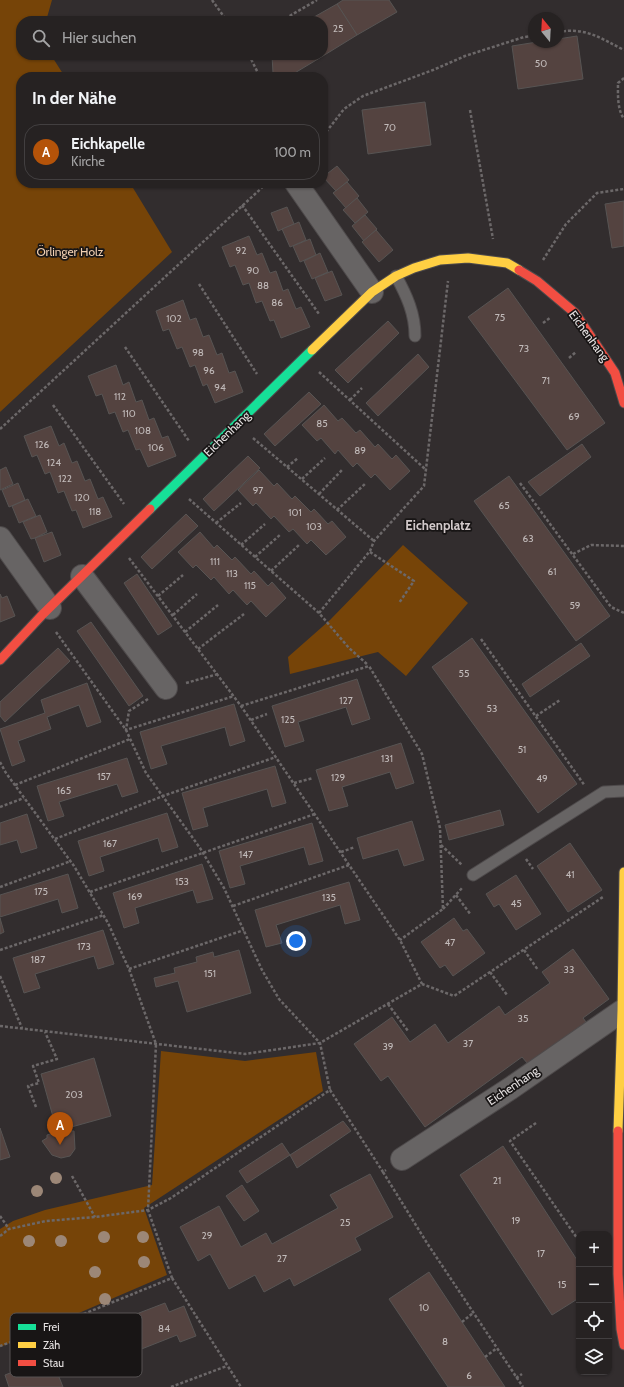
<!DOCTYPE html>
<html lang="de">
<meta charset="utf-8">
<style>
body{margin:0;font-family:Cabin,sans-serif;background:#322f2f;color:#f1f3f6}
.controls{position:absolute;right:12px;bottom:12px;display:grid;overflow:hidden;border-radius:8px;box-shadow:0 1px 3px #0004}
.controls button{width:36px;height:36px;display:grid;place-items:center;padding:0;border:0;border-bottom:1px solid #423f40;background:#262222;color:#f1f3f6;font:20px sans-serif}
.compass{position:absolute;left:528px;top:12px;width:36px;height:36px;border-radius:50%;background:#262222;box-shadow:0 1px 3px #0004;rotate:342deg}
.you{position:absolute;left:296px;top:941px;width:14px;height:14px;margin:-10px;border:3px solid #fff;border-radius:50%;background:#1a73e8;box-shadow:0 0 0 6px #1a73e833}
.badge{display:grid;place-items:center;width:26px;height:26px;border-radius:50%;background:#b45309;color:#fff;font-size:13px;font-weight:700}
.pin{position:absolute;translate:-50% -33px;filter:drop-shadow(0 1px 2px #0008)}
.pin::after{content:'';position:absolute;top:21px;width:14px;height:12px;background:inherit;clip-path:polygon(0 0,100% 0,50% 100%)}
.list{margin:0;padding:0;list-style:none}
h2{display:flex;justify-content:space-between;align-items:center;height:52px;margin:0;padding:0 16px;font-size:17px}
h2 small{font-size:13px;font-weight:400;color:#a4a4a5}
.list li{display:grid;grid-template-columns:26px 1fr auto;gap:12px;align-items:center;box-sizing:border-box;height:56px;margin:0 8px 8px;padding:0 8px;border:1px solid #423f40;border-radius:16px}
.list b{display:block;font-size:15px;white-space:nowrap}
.list p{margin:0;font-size:13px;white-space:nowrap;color:#a4a4a5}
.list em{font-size:13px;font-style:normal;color:#a4a4a5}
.icon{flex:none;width:22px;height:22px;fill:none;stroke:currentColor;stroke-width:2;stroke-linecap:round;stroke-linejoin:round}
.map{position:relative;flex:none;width:624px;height:1387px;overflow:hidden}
.search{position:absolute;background:#262222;box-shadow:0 1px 3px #0004;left:16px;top:16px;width:312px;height:44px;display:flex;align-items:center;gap:10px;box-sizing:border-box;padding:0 14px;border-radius:16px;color:#a4a4a5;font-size:15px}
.panel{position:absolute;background:#262222;box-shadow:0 1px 3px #0004;left:16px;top:72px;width:312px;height:116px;border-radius:16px}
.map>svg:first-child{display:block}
.green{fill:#764408}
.building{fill:#544340;stroke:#575453}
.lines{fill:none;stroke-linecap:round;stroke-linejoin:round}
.lane-casing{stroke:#4e4a4b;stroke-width:13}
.street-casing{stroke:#4e4a4b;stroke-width:24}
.fast-casing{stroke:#4e4a4b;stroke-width:11}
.slow-casing{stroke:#4e4a4b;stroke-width:11}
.jam-casing{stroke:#4e4a4b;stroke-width:11}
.path{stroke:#6c6869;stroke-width:2.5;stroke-dasharray:3 2;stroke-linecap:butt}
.lane{stroke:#676464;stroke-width:11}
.street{stroke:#676464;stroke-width:22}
.fast{stroke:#16e098;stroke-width:9}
.slow{stroke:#ffcf43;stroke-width:9}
.jam{stroke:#f24e42;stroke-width:9}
.tree{fill:#9c8777}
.labels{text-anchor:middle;stroke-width:3.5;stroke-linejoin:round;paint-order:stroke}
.number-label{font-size:10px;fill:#c1bab9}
.park-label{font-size:12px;fill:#f2d0b2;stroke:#181515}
.street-label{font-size:12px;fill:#e5e1e1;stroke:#181515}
.neighbourhood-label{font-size:13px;font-weight:bold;fill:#d2c9ca;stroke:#181515}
.key{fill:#181515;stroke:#565252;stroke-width:1}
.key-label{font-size:11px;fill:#e5e1e1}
</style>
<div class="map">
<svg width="624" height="1387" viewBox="0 0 624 1387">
<rect width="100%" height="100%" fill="#322d2e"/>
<g class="green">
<path d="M0 0H52L46 21H21V55H51L65 77H21V183H130L172 252 0 412Z"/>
<path d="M403 545 468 603 406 676 378 652 290 674 288 657 330 620Z"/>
<path d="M161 1051 245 1061 316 1052 323 1091 144 1208 167 1275 0 1347V1229L13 1221 45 1210 152 1185Z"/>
</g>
<g class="building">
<path d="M343 0H389L397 12 357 35 337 4Z"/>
<path d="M337 4 357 35 318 59 316 55H323V21H307Z"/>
<path d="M577 36 583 79 518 89 512 46 537 42H558V39Z"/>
<path d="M272 55H316L318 59 288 77H276L273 73Z"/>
<path d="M425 102 431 145 368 154 362 110Z"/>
<path d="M337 166 349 180 336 191 323 177Z"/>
<path d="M347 182 359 196 346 208 333 193Z"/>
<path d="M357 198 368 212 355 223 343 210Z"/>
<path d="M624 201V246L612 248 605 204Z"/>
<path d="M287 207 294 224 278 231 271 213Z"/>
<path d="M365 215 377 229 364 241 352 226Z"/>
<path d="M299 222 306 240 290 247 282 229Z"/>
<path d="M376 230 393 250 379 262 362 242Z"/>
<path d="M249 236 257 255 262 253 270 273 276 271 283 291 288 289 296 309 301 307 310 327 281 338 274 320 270 321 262 301 256 303 249 283 243 285 235 265 230 267 222 247Z"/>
<path d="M310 239 316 255 300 262 293 246Z"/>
<path d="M320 253 328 272 312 279 304 261Z"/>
<path d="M332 271 342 295 325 301 315 278Z"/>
<path d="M508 288 605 423 567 450 468 317Z"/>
<path d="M183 300 190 320 196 318 203 337 209 335 217 355 222 353 229 373 235 371 243 392 215 403 207 384 203 386 195 365 190 367 182 347 177 349 169 329 163 331 156 311Z"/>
<path d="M388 321 399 333 348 383 335 370Z"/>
<path d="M418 354 429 367 378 416 366 403Z"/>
<path d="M116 365 123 385 129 382 136 402 142 400 149 420 154 418 162 438 168 436 176 456 148 467 140 449 136 450 128 430 123 432 115 412 109 414 102 394 96 396 88 376Z"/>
<path d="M309 392 321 404 275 446 264 434Z"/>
<path d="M324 405 338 421 342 418 356 433 360 430 375 447 378 444 392 459 396 455 410 471 390 490 375 474 371 478 357 463 353 467 338 450 335 454 321 438 317 441 302 425Z"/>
<path d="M51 426 59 446 64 443 72 463 77 461 85 481 90 479 98 499 103 497 112 517 83 528 76 510 72 511 64 491 58 493 50 472 45 474 37 455 32 457 24 436Z"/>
<path d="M582 444 591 457 540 496 528 482Z"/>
<path d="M248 456 260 468 214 511 203 499Z"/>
<path d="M6 467 13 484 0 490V470Z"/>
<path d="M259 470 274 486 277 483 292 499 295 496 311 512 314 509 328 524 332 521 346 537 326 555 311 540 307 544 293 529 289 532 274 516 271 519 256 503 253 506 238 490Z"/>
<path d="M509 476 610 616 576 641 474 501Z"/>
<path d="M18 483 25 500 9 507 2 490Z"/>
<path d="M28 499 36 516 19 523 12 506Z"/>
<path d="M186 514 198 526 152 569 141 557Z"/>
<path d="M40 515 47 532 35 538 31 539 23 522Z"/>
<path d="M52 532 61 555 44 562 35 538Z"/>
<path d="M200 532 214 548 217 545 232 560 235 557 251 574 254 571 268 586 272 582 286 598 266 617 251 601 247 605 233 590 229 594 214 577 211 580 196 565 193 568 178 552Z"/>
<path d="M137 574 172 626 158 635 124 583Z"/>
<path d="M0 594 2 598 7 596 15 616 0 622Z"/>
<path d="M91 622 143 696 129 706 77 631Z"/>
<path d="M472 638 577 784 538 813 432 667Z"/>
<path d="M581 643 590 656 530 697 522 684Z"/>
<path d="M58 648 70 661 5 722 0 716V702Z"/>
<path d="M357 679 370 719 352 725 346 707 298 722 304 741 285 747 272 706Z"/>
<path d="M87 683 101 722 87 727 79 705 47 717 51 729 18 741 25 761 12 766 0 729 45 713 41 700Z"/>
<path d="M234 704 245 741 230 746 225 727 161 746 167 764 151 769 140 732Z"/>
<path d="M401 743 414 783 396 789 390 772 342 787 348 806 329 811 316 770Z"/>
<path d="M127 758 138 792 122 797 117 784 59 802 64 816 48 821 37 786Z"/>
<path d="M275 766 286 803 272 807 267 789 203 808 208 826 193 830 182 793Z"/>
<path d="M500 810 504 825 449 840 445 825Z"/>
<path d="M167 813 178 847 162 852 158 838 100 857 104 871 89 876 78 841Z"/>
<path d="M27 814 37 848 21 853 17 840 0 845V823Z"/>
<path d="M412 821 424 860 404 866 398 849 363 859 357 838Z"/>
<path d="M312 823 323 861 309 865 304 847 240 866 245 884 230 888 219 851Z"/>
<path d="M570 843 602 890 568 912 537 866Z"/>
<path d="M202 864 213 899 197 903 193 890 135 908 139 923 124 928 113 893Z"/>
<path d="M68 874 78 908 62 913 58 899 0 917V895Z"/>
<path d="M516 875 541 914 516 930 499 904 494 907 486 894Z"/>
<path d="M349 882 360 920 345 924 340 905 276 925 282 943 266 947 255 910Z"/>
<path d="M0 918 4 932 0 934Z"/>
<path d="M454 918 463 931 467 929 485 953 453 976 445 965 440 968 421 942Z"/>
<path d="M103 930 114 964 98 969 94 956 35 974 40 988 24 993 13 958Z"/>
<path d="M573 949 609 999 583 1018 586 1022 528 1064 522 1057 425 1127 388 1076 381 1081 354 1044 392 1017 410 1042 435 1024 448 1043 499 1006 505 1015 550 983 542 972Z"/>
<path d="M239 950 251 993 187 1012 178 981 156 987 154 978 175 973 174 968 197 962 196 957 213 952 214 957Z"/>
<path d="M94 1058 111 1116 57 1131 41 1074Z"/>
<path d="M343 1121 351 1131 297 1168 290 1155Z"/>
<path d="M0 1128 10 1157 0 1160Z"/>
<path d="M68 1128 70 1131H74L75 1149 70 1156 61 1158 52 1155 42 1141 47 1138V1135Z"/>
<path d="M282 1143 290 1155 247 1183 239 1171Z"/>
<path d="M503 1146 579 1263V1298L552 1315 460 1175Z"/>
<path d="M370 1174 393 1217 355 1238 361 1250 294 1286 290 1278 264 1292 255 1275 229 1289 210 1254 198 1261 180 1227 219 1206 241 1247 266 1233 272 1244 338 1208 330 1195Z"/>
<path d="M242 1185 259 1211 244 1221 226 1196Z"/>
<path d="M429 1272 462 1322 505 1387H448L389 1299Z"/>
<path d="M165 1303 169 1312 184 1306 196 1336 180 1342 177 1335 139 1350 126 1318Z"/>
<path d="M51 1357 63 1387H9L5 1375Z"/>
</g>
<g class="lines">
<defs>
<g id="lane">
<path d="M396 276C407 296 415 314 415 336"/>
<path d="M473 875 604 792 624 791"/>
</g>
<g id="street">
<path d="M296 183 372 292"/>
<path d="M0 538 50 608"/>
<path d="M82 576 166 688"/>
<path d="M402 1159 511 1088 622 1011"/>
</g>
<path id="fast" d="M150 509 312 350"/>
<g id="slow">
<path d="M312 350 372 292 396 276 414 268 440 260 468 258 507 263 519 270"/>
<path d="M618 1131 622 1011 624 872"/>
</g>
<g id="jam">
<path d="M519 270 537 281 575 313 615 373 624 403"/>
<path d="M0 660 43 614 150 509"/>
<path d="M618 1131V1274L621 1329 624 1345"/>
</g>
</defs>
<use href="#lane" class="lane-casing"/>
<use href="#street" class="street-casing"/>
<use href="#fast" class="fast-casing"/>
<use href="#slow" class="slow-casing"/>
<use href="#jam" class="jam-casing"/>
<g class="path">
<path d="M212 0 227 21"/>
<path d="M281 21 317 0"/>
<path d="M558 32C586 27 600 38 624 50"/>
<path d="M249 55 260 77"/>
<path d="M624 78 618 83C618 94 617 109 624 119"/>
<path d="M470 110 493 239"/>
<path d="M323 136 344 109 363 96 433 70 465 56 524 37 534 36"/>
<path d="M242 205 319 314"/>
<path d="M543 260 566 224 597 193 624 189"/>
<path d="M199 284 257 374"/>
<path d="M543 323 550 318"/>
<path d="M125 347 189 441"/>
<path d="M569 358 576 352"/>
<path d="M319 372 425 469"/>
<path d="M350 400 362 388"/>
<path d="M53 405 124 504"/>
<path d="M0 429 267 183"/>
<path d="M253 438 374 541"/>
<path d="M287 467 298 458"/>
<path d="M302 479 325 458"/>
<path d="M520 483 611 607 624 613"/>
<path d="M319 494 342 470"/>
<path d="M189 499 319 613 349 648 368 665"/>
<path d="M337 510 366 483"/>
<path d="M216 523 241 503"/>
<path d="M241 545 265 524"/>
<path d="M370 552 414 581 399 603"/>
<path d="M573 554 591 545 624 546"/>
<path d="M255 557 281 534"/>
<path d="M129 558 241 706 400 940 422 984"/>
<path d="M271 571 299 545"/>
<path d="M158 596 183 575"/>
<path d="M319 613 370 551 374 541 424 486 448 281"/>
<path d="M173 615 197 594"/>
<path d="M56 632 126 730 146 773 200 848 224 888 262 970 279 999 320 1043 330 1090"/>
<path d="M185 632 218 605"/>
<path d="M481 639 585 786"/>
<path d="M198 649 244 614"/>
<path d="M186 683 218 674"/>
<path d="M148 699 129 711 126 730 234 696"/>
<path d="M241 706 369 666 422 754 440 828 443 909 400 940"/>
<path d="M536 716 560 700"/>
<path d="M251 720 267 714"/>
<path d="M0 762 6 773 74 866 108 923 129 969 156 1044 148 1210 172 1278 42 1331 0 1346"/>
<path d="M294 783 313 778"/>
<path d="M15 785 130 739"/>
<path d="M0 807 24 798"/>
<path d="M55 839 163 796 276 757"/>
<path d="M441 845 462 865"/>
<path d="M341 852 355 847"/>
<path d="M526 859 533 869"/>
<path d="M0 887 71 861"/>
<path d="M90 892 315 814"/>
<path d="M456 895 471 915"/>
<path d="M233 906 349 865"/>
<path d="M443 909 463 887"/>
<path d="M0 950 104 915"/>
<path d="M524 950 538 970"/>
<path d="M129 969 244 930"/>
<path d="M490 972 507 995"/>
<path d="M0 976 22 1028"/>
<path d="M388 1004 408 1031"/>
<path d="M0 1026 245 1054 320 1043 422 984 454 996 603 897"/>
<path d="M36 1107 28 1086 39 1083 33 1066 57 1059 45 1032"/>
<path d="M536 1123 510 1141 579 1241"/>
<path d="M383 1172 427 1243 523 1387"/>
<path d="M72 1176 95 1217"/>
<path d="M0 1216 9 1229"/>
<path d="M0 1236 9 1229 46 1221 95 1217 148 1210 171 1198 330 1090 383 1172 386 1170"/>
<path d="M172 1278 241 1387"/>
<path d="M462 1322 473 1313"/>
<path d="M485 1357 497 1348"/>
<path d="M516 1378 522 1374"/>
<path d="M171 1387 227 1366"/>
</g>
<use href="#lane" class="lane"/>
<use href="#street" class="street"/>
<use href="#fast" class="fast"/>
<use href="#slow" class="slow"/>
<use href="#jam" class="jam"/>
</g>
<g class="tree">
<circle cx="56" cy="1178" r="6"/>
<circle cx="37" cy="1191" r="6"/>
<circle cx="104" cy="1237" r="6"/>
<circle cx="143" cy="1237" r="6"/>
<circle cx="29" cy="1241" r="6"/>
<circle cx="61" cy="1241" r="6"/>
<circle cx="144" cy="1262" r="6"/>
<circle cx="95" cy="1272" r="6"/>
<circle cx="105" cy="1299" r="6"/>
</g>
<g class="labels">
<g class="number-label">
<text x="338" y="32">25</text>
<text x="541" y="67">50</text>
<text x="390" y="131">70</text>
<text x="241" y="254">92</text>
<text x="253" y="274">90</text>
<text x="263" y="289">88</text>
<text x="277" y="306">86</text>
<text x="500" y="321">75</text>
<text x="174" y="322">102</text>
<text x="524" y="352">73</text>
<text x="198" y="356">98</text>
<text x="209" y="374">96</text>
<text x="546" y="384">71</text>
<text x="220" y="391">94</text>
<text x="120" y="400">112</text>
<text x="129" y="417">110</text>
<text x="574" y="420">69</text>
<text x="322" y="427">85</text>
<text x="143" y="434">108</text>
<text x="42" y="448">126</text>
<text x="156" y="451">106</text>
<text x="360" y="454">89</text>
<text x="54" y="466">124</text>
<text x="65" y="482">122</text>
<text x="258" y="494">97</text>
<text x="82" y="501">120</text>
<text x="504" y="509">65</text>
<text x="95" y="515">118</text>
<text x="295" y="516">101</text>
<text x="314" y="530">103</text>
<text x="528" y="542">63</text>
<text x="215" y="565">111</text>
<text x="552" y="575">61</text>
<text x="232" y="577">113</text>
<text x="250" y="589">115</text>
<text x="575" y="609">59</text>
<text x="464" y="677">55</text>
<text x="346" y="704">127</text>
<text x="492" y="712">53</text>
<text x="288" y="723">125</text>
<text x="522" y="753">51</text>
<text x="387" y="762">131</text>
<text x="104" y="780">157</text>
<text x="338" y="781">129</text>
<text x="542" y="782">49</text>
<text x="64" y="794">165</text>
<text x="110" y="847">167</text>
<text x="246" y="858">147</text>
<text x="570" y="878">41</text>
<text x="182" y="885">153</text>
<text x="41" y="895">175</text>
<text x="135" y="900">169</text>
<text x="329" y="901">135</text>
<text x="516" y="907">45</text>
<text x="450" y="946">47</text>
<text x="84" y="950">173</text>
<text x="38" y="963">187</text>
<text x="569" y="973">33</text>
<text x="210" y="977">151</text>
<text x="523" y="1022">35</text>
<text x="468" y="1047">37</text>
<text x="388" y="1050">39</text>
<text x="74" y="1098">203</text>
<text x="497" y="1184">21</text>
<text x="516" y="1224">19</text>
<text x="345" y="1226">25</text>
<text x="207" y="1239">29</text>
<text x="541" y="1257">17</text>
<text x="282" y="1262">27</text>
<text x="562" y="1288">15</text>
<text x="424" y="1311">10</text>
<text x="164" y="1332">84</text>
<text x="445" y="1345">8</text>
<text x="469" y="1379">6</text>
</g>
<g class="park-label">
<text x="70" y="256">Örlinger Holz</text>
</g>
<g class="street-label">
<text transform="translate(589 336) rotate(54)" y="4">Eichenhang</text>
<text transform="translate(227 434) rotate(-44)" y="4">Eichenhang</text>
<text transform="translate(513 1086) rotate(-34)" y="4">Eichenhang</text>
</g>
<g class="neighbourhood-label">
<text x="438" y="530">Eichenplatz</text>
</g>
</g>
<rect x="10" y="1313" width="132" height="64" rx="6" class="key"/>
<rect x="18" y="1324" width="18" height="6" fill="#16e098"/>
<rect x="18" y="1342" width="18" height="6" fill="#ffcf43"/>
<rect x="18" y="1360" width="18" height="6" fill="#f24e42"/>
<g class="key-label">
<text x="43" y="1331">Frei</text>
<text x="43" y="1349">Zäh</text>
<text x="43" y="1367">Stau</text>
</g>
</svg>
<div class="controls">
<button>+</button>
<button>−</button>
<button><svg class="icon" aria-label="locate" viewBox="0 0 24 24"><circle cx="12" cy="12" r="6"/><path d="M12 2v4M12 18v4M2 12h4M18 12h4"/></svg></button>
<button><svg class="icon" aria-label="layers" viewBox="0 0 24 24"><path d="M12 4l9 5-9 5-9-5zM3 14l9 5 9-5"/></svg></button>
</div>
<svg class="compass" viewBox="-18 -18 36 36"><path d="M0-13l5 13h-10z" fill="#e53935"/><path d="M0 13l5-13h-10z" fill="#a4a4a5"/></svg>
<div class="you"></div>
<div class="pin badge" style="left:60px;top:1145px">A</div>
<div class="search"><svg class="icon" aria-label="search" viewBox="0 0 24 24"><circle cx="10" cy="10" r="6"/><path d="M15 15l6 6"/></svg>Hier suchen</div>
<section class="panel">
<h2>In der Nähe<small></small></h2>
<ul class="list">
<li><span class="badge">A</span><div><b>Eichkapelle</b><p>Kirche</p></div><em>100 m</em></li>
</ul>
</section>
</div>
